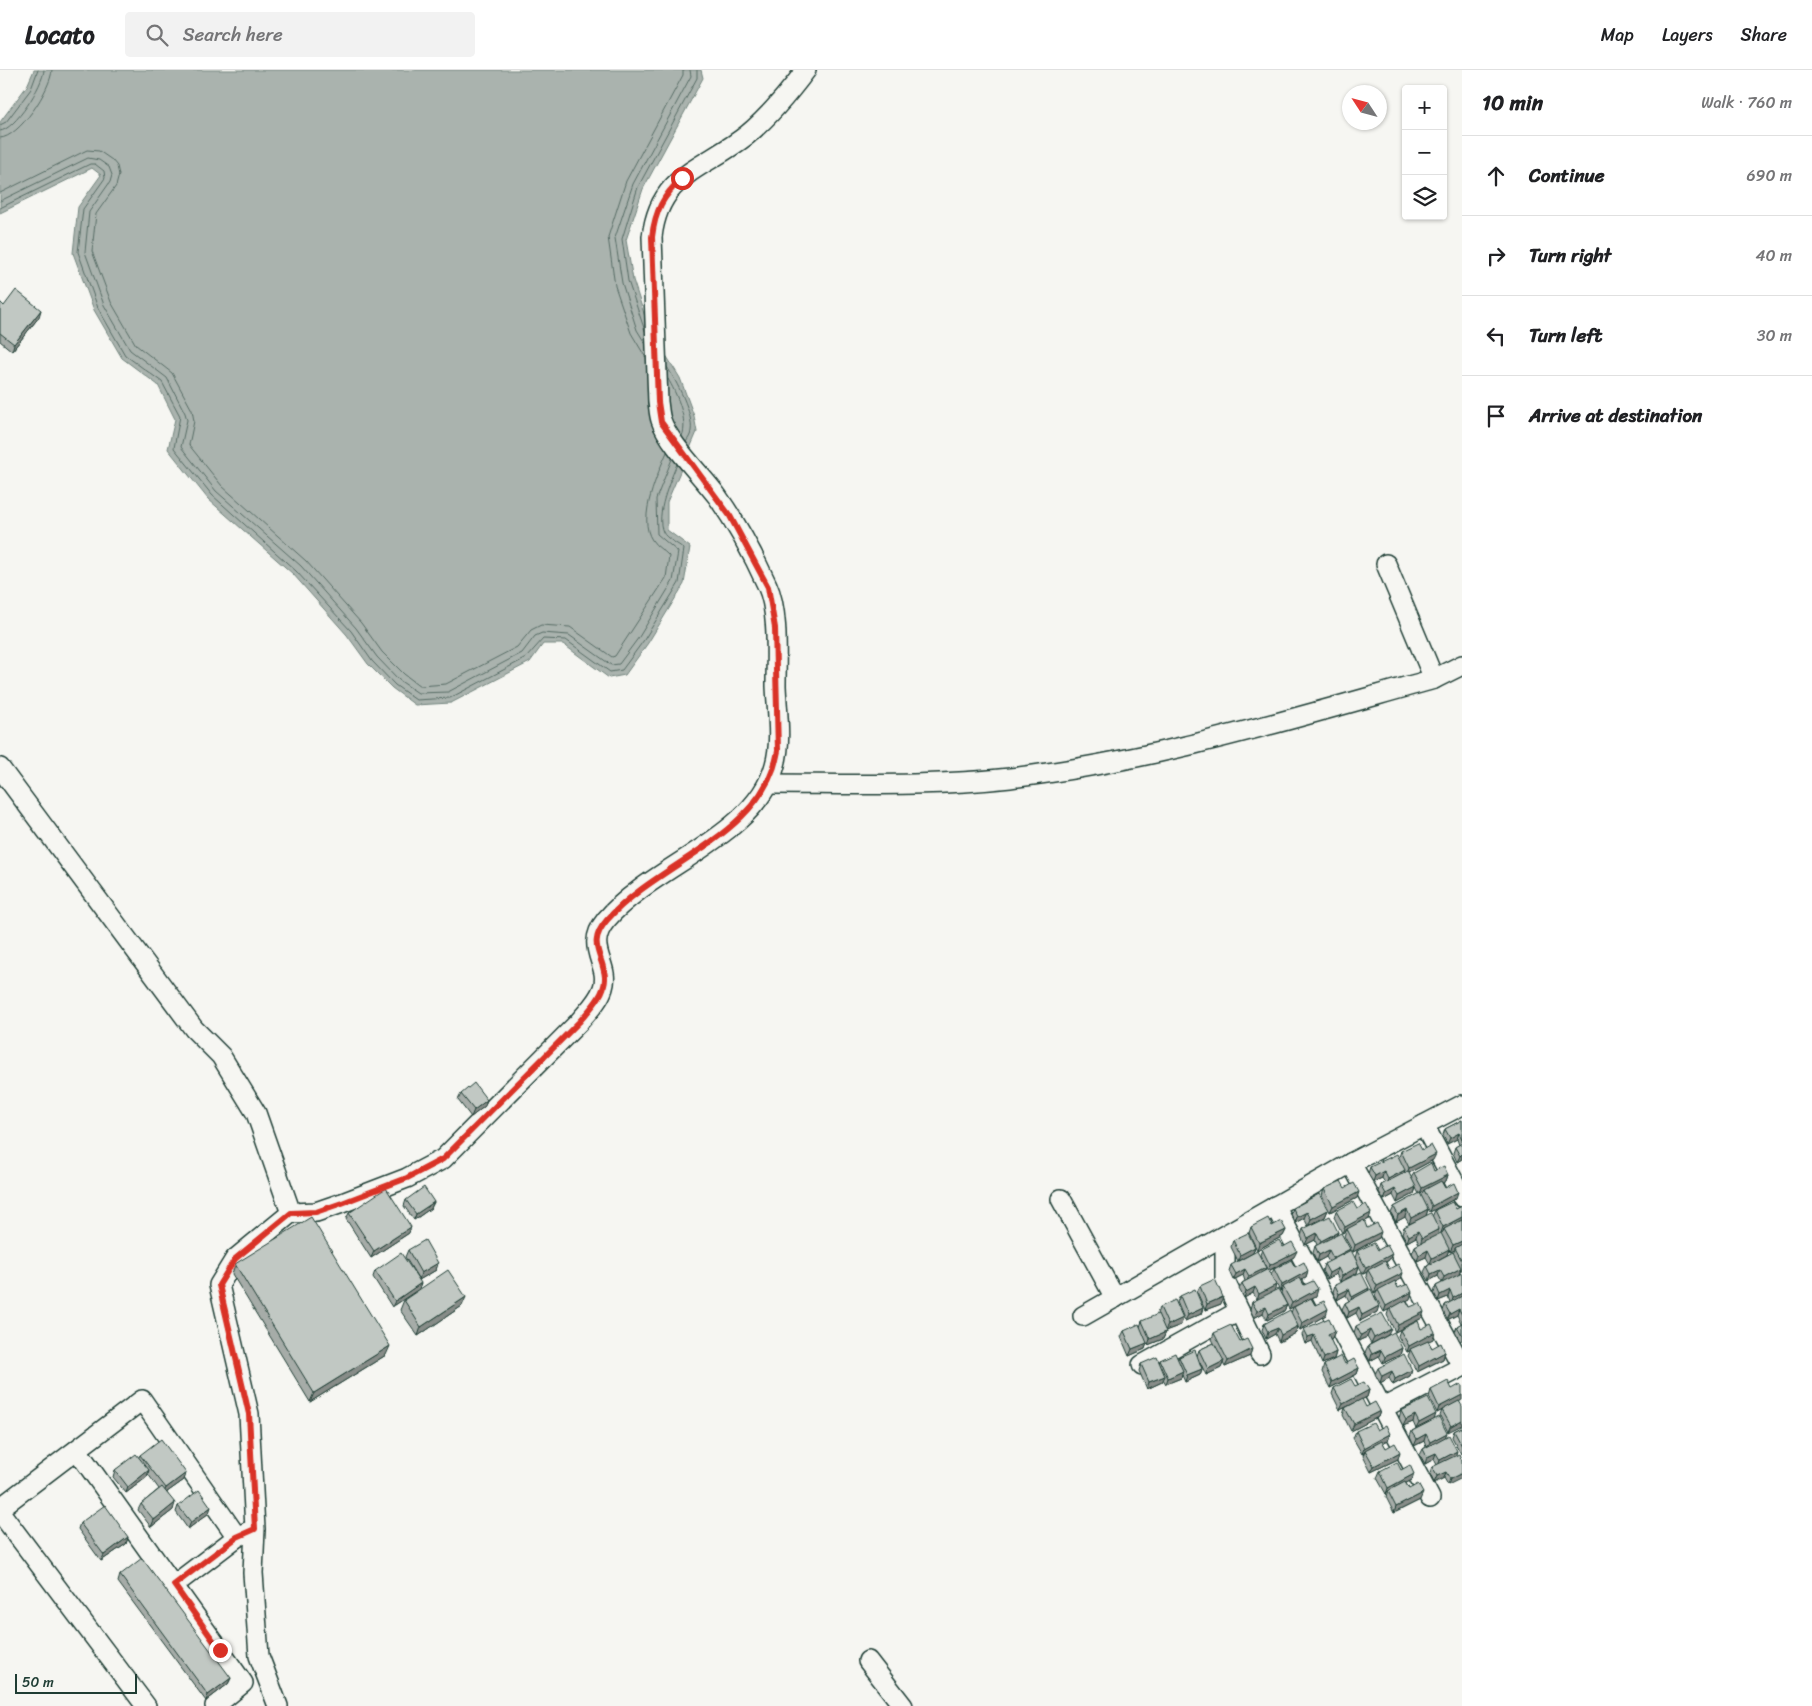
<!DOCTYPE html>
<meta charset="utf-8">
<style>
body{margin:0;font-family:Sriracha,sans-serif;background:#f2f2f2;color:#202124}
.controls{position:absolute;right:15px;top:15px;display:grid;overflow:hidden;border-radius:5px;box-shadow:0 1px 4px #0004}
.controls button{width:45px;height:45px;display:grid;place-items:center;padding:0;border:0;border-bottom:1px solid #e0e0e0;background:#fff;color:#202124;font:25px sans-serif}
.compass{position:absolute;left:1342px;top:15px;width:45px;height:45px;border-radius:50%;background:#fff;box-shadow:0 1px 4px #0004;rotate:306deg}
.scale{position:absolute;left:15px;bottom:12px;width:122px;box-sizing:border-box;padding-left:5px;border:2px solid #1f3d34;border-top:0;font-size:14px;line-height:18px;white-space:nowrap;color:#1f3d34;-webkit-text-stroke:4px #f6f6f2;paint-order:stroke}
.stop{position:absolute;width:15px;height:15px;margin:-11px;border:4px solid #d93025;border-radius:50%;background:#fff}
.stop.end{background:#d93025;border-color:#fff;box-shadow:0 1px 5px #0008}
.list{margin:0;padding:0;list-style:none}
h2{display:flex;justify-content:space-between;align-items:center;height:65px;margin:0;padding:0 20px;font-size:21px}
h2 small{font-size:16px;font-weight:400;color:#757577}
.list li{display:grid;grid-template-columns:32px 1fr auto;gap:15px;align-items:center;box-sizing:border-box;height:80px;padding:0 20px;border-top:1px solid #e0e0e0}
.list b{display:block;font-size:19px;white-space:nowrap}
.list em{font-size:16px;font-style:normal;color:#757577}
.icon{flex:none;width:28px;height:28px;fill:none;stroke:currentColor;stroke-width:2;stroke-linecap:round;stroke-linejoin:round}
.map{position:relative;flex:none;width:1462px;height:1636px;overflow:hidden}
header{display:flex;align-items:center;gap:30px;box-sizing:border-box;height:70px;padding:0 25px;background:#fff;border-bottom:1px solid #e0e0e0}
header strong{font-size:24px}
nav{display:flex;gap:28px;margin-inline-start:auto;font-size:18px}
.search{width:350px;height:45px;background:#f2f2f2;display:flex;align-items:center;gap:12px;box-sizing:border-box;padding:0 18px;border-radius:5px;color:#757577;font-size:19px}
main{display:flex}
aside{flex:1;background:#fff}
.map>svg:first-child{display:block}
.water{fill:#aab3ae;stroke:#72847d}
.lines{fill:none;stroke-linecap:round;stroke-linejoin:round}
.shore{stroke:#576c65;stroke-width:1}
.minor-casing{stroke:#1f3d34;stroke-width:22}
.minor{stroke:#f6f6f2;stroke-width:19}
.wall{fill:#a6aca8;stroke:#1f3d34;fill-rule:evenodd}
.shaded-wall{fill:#878c88;stroke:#1f3d34}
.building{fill:#c1c8c3;stroke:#1f3d34}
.route{stroke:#d93025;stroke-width:6}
</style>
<header>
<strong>Locato</strong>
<div class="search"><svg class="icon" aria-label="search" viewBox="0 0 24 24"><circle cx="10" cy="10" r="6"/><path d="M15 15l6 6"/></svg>Search here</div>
<nav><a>Map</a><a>Layers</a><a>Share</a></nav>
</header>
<main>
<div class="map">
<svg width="1462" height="1636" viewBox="0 0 1462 1636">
<rect width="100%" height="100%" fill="#f6f6f2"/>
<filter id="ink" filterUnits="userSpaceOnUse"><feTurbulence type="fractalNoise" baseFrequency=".02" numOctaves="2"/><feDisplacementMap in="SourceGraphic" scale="10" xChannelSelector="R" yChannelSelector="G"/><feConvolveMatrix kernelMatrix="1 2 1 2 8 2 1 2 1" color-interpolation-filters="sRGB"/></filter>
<g filter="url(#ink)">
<path class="water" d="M34 0H701L703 8 643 119 626 170 633 210 648 256 680 308 694 346 697 362 667 432V460L690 477 684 514 648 573 625 605 609 608 563 574H543L530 592 451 633 415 635 392 618 368 594 347 565 293 504 208 429 168 379 175 349 158 315 122 288 94 240 73 183 78 137 101 105 92 98 0 143V52L27 16Z"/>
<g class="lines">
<g class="shore">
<path d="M0 55 6 52 31 19 38 0"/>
<path d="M0 61C15 60 43 15 44 0"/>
<path d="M0 68C19 68 51 19 52 0"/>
<path d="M0 123 87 80 99 81 112 90 117 96 119 105 116 116 96 144 92 181 111 232 136 275 172 303 192 340 194 351 189 375 222 416 306 491 361 553 382 582 404 604 420 616 446 614 517 577 531 560 541 555 570 557 612 587 615 586 666 508 669 486C664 480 656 477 652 470 637 448 658 403 667 382"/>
<path d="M0 131 88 88 99 90 109 97 112 105 110 112 89 142 85 182 104 235 130 280 167 308 185 343 187 350 181 377 216 421 301 496 356 558 377 587 399 610 418 623 448 622 522 583 535 566 542 563 569 565 611 595 619 594 639 567 673 511 678 482 657 464 656 429 672 389"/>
<path d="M0 138 90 94H95L104 101 105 108 83 139 78 182 98 238 125 285 162 312 180 346 174 378 212 425 296 501 351 561 372 591 395 615 416 630 450 628 526 588 543 569 566 570 610 602 622 600 644 570 679 513 684 479C679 474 666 469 663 462 655 445 670 411 677 394"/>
<path d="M645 261 628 211 622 169 638 117 697 8V0"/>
<path d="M645 273 637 260 622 213 615 168 633 114 691 6 690 0"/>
<path d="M646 288 631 263 615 216 608 167 626 111 683 5V0"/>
<path d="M667 297C676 310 694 345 691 361 691 365 688 369 686 372"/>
<path d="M668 309C676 322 689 352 682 366"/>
</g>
<defs>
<g id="minor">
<path d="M1386 494 1434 609"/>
<path d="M0 698 194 959 221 986 256 1043 291 1143 235 1189 219 1215 249 1344 255 1459 253 1503 259 1586 278 1636"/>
<path d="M768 714C849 714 930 717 1010 708 1155 691 1294 648 1434 609L1462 595"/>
<path d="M1424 1055 1462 1127"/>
<path d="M1351 1093 1462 1296"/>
<path d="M1061 1129 1115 1228"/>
<path d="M1275 1136 1430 1428"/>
<path d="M291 1143 316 1142 342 1133 407 1108 443 1089 579 952C587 942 599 931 603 918 611 894 583 878 606 850 651 796 756 767 775 695 782 670 777 641 776 616 776 586 779 541 767 515 753 484 736 453 717 426 702 406 668 372 661 350 659 344 659 338 658 332L652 167C659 104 704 99 747 65 770 46 788 24 806 0"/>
<path d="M1237 1159 1225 1170V1211L1260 1284"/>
<path d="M1083 1246 1351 1093 1462 1035"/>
<path d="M1142 1295 1239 1241"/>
<path d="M1383 1338 1462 1297"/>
<path d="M77 1380 243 1613 215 1636"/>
<path d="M0 1438 142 1330 237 1467"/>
<path d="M0 1442 146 1636"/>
<path d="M174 1515 237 1467 247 1462"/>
<path d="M868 1591 903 1636"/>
</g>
</defs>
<use href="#minor" class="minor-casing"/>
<use href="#minor" class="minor"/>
</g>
<g class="wall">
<path d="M0 232 4 236 39 247 12 281 0 271Z"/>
<path d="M461 1024 485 1036 471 1047 458 1030Z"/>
<path d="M1462 1050V1089L1457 1092 1453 1083 1455 1077 1459 1075 1457 1069 1447 1074 1443 1065 1445 1059Z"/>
<path d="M1422 1080 1433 1090 1409 1103 1411 1108 1414 1103 1434 1101 1448 1105 1446 1111 1442 1113 1445 1118 1456 1128 1430 1142 1428 1139 1426 1146 1409 1154 1405 1147 1396 1152 1391 1143 1394 1137 1419 1124 1416 1118 1414 1124 1397 1133 1393 1125 1384 1130 1379 1122 1381 1115 1385 1113 1382 1108 1373 1112 1368 1104 1370 1097 1399 1087 1401 1081Z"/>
<path d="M1345 1118 1357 1128 1330 1142 1322 1126 1324 1119Z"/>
<path d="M406 1130 434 1132 431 1138 414 1150 404 1136Z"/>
<path d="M1462 1136V1200H1461L1459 1204 1462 1203V1252L1461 1253 1457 1245 1447 1250 1443 1241 1445 1235 1450 1232 1448 1227 1438 1231 1434 1223 1436 1216 1442 1213 1438 1206 1429 1211 1424 1202 1427 1196 1430 1194 1426 1187 1417 1191 1412 1183 1415 1176 1419 1174 1416 1167 1407 1172 1402 1163 1404 1157 1432 1147 1435 1140 1456 1139ZM1449 1179 1450 1182 1455 1180 1453 1183 1447 1185Z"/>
<path d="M1293 1138 1328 1140 1325 1147 1308 1156 1304 1148 1295 1153 1291 1144Z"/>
<path d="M1357 1139 1369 1149 1364 1152 1367 1158 1379 1168 1353 1182 1344 1166 1346 1161 1342 1163 1334 1147 1336 1141Z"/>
<path d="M349 1143 409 1163 371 1188 346 1149Z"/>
<path d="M1272 1156 1286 1160 1283 1166 1257 1180 1249 1163 1251 1157Z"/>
<path d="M1303 1159 1338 1162 1337 1165 1350 1179 1349 1181 1359 1196 1357 1203 1340 1212 1336 1204 1327 1209 1322 1201 1324 1194 1329 1192 1326 1187 1317 1192 1313 1183 1315 1176 1317 1175 1315 1170 1305 1175 1301 1166Z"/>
<path d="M1233 1170 1255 1177 1253 1183 1238 1191 1231 1177Z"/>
<path d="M1283 1177 1294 1187 1269 1201 1276 1215 1274 1221 1287 1235 1284 1241 1267 1250 1263 1243 1254 1248 1250 1239 1252 1232 1257 1230 1253 1223 1244 1228 1239 1219 1242 1213 1245 1211 1243 1205 1233 1210 1229 1201 1231 1195 1264 1201 1267 1199 1260 1185 1262 1179Z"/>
<path d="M408 1180 438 1193 436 1200 419 1210V1219L392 1237 373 1207 375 1201 418 1208 405 1187Z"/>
<path d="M1378 1180 1389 1190 1386 1192 1389 1199 1401 1209 1395 1212 1398 1218 1410 1229 1407 1230 1410 1237 1422 1248 1395 1262 1387 1245 1389 1239 1384 1242 1375 1226 1377 1221 1374 1223 1366 1206 1367 1202 1363 1204 1355 1188 1357 1181Z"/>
<path d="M235 1194 386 1285 310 1332 232 1204Z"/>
<path d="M1295 1197 1308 1201 1306 1208 1301 1210 1304 1215 1316 1226 1311 1228 1315 1235 1326 1245 1300 1260 1298 1257 1296 1263 1279 1272 1275 1264 1266 1269 1262 1260 1264 1254 1291 1243 1293 1237 1289 1239 1281 1223 1282 1220 1280 1221 1271 1205 1274 1199Z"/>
<path d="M1335 1215 1369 1218 1368 1221 1377 1242 1360 1251 1356 1243 1347 1248 1342 1239 1345 1233 1349 1231 1346 1225 1337 1230 1333 1222Z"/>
<path d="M1200 1216 1221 1234 1205 1240 1197 1222Z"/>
<path d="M1180 1226 1203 1238 1201 1244 1185 1251 1177 1232Z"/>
<path d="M404 1230 462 1236 418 1266 400 1240Z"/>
<path d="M1160 1237 1181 1255 1165 1261 1157 1243Z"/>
<path d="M1142 1251 1166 1262 1163 1269 1148 1275 1147 1273 1145 1279 1129 1286 1121 1267 1124 1261 1140 1257Z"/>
<path d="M1462 1253V1270L1460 1271 1455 1262 1457 1256Z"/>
<path d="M1356 1256 1389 1265 1402 1278 1400 1285 1383 1293 1379 1286 1370 1291 1365 1282 1368 1276 1371 1274 1367 1267 1358 1271 1354 1263Z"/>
<path d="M1304 1259 1335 1261 1332 1268 1330 1269 1336 1282 1334 1289 1322 1294 1312 1271 1305 1274 1302 1265Z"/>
<path d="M1421 1259 1433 1269 1428 1271 1432 1278 1445 1282 1443 1289 1417 1302 1408 1286 1410 1281 1407 1282 1398 1266 1400 1260Z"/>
<path d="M1214 1263 1240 1272 1250 1286 1225 1297 1223 1293 1221 1298 1206 1305 1200 1292 1202 1299 1200 1305 1185 1312 1182 1305 1181 1308 1166 1314 1163 1309 1162 1312 1147 1319 1139 1301 1141 1294 1159 1293 1160 1290 1178 1289 1179 1287 1197 1286 1199 1280 1214 1273 1212 1269Z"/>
<path d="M1345 1294 1359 1298 1357 1304 1330 1318 1322 1302 1324 1295Z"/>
<path d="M1378 1298 1412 1300 1410 1306 1393 1315 1389 1308 1380 1313 1375 1304Z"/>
<path d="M1355 1316 1369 1320 1367 1327 1340 1340 1332 1324 1334 1318Z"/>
<path d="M1452 1319 1460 1331 1448 1362 1440 1346 1442 1340 1437 1343 1429 1327 1431 1320Z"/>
<path d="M1366 1337 1380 1341 1378 1347 1351 1361 1343 1345 1345 1338Z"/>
<path d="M1401 1341 1434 1349 1446 1367 1456 1385 1462 1391 1448 1415 1444 1408 1434 1413 1430 1404 1432 1397 1437 1395 1434 1389 1425 1394 1420 1385 1423 1379 1426 1377 1424 1371 1414 1376 1410 1367 1412 1361 1416 1359 1413 1352 1403 1356 1399 1348Z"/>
<path d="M1462 1357V1383L1461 1384 1452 1367 1454 1361Z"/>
<path d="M1356 1361 1390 1364 1388 1370 1383 1373 1386 1378 1398 1389 1371 1402 1363 1386 1364 1383 1362 1384 1353 1368Z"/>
<path d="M140 1385 186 1403 184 1410 167 1422 173 1440 151 1457 138 1440 141 1434 159 1419 148 1404 147 1407 126 1423 113 1407 115 1400 139 1387Z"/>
<path d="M1401 1400 1412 1410 1406 1413 1409 1419 1420 1430 1394 1443 1386 1427 1387 1423 1386 1424 1377 1408 1380 1401Z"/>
<path d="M178 1436 209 1443 188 1459 176 1442Z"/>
<path d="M80 1453 128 1467 126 1474 101 1491 78 1459Z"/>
<path d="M120 1505 231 1608 228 1614 206 1631 118 1512Z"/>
</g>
<g class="shaded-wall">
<path d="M41 240 39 247 12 281 14 274Z"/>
<path d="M487 1030 485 1036 471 1047 474 1040Z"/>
<path d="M1459 1063 1457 1069 1447 1074 1450 1068Z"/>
<path d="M1436 1084 1433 1090 1407 1104 1409 1098Z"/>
<path d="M1462 1084V1089L1457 1092 1460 1086Z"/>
<path d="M1405 1100 1403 1106 1386 1115 1388 1109Z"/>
<path d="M1384 1101 1382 1108 1373 1112 1375 1106Z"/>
<path d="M1448 1105 1446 1111 1425 1122 1424 1120 1422 1123 1420 1125 1422 1118Z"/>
<path d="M1416 1117 1414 1124 1397 1133 1399 1126Z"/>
<path d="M1395 1119 1393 1125 1384 1130 1386 1124Z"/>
<path d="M1359 1122 1357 1128 1330 1142 1333 1136Z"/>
<path d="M1458 1122 1456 1128 1430 1142 1432 1136Z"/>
<path d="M434 1132 431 1138 414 1150 416 1144Z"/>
<path d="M1428 1139 1426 1146 1409 1154 1411 1148Z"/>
<path d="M1328 1140 1325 1147 1308 1156 1311 1149Z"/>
<path d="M1407 1140 1405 1147 1396 1152 1398 1145Z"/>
<path d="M1307 1142 1304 1148 1295 1153 1297 1147Z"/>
<path d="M1371 1143 1369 1149 1347 1161V1159L1346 1161 1342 1163 1345 1157Z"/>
<path d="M1462 1147V1152L1444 1159 1443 1162 1441 1163 1443 1157Z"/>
<path d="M411 1157 409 1163 371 1188 374 1181Z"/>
<path d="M1439 1159 1437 1166 1420 1175 1422 1168Z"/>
<path d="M1286 1160 1283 1166 1257 1180 1259 1173Z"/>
<path d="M1418 1161 1416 1167 1407 1172 1409 1166Z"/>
<path d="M1338 1162 1335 1168 1318 1177 1321 1171Z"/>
<path d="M1381 1162 1379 1168 1353 1182 1355 1175Z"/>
<path d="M1317 1163 1315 1170 1305 1175 1308 1168Z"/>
<path d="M1462 1171V1176L1455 1178V1180L1450 1182 1453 1175Z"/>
<path d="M1255 1177 1253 1183 1238 1191 1240 1185Z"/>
<path d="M1350 1179 1347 1185 1330 1194 1333 1188Z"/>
<path d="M1449 1179 1447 1185 1430 1194 1432 1188Z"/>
<path d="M1329 1180 1326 1187 1317 1192 1319 1185Z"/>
<path d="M1428 1180 1426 1187 1417 1191 1419 1185Z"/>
<path d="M1297 1181 1294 1187 1268 1201 1270 1195Z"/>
<path d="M1392 1184 1389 1190 1369 1201 1368 1200 1367 1202 1363 1204 1366 1198Z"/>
<path d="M438 1193 436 1200 419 1210 421 1203Z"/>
<path d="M1359 1196 1357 1203 1340 1212 1342 1206Z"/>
<path d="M1266 1198 1263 1204 1246 1213 1249 1206Z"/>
<path d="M1338 1198 1336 1204 1327 1209 1329 1203Z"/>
<path d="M1461 1198 1459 1205 1442 1214 1444 1207Z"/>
<path d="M1245 1199 1243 1205 1233 1210 1236 1204Z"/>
<path d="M1440 1200 1438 1206 1429 1211 1431 1204Z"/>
<path d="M1308 1201 1306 1208 1284 1219 1283 1217 1282 1220 1280 1221 1282 1215Z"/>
<path d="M1403 1203 1401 1209 1374 1223 1377 1216Z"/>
<path d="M421 1213 419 1219 392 1237 395 1231Z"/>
<path d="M1276 1215 1274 1222 1257 1231 1259 1224Z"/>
<path d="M1255 1217 1253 1223 1244 1228 1246 1222Z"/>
<path d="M1369 1218 1367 1224 1350 1233 1352 1227Z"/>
<path d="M1318 1219 1316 1226 1289 1239 1292 1233Z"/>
<path d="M1349 1219 1346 1225 1337 1230 1339 1224Z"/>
<path d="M1450 1220 1448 1227 1438 1231 1440 1225Z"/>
<path d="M1412 1222 1410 1229 1384 1242 1386 1236Z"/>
<path d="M1462 1223V1228L1451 1234 1453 1228Z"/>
<path d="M466 1227 462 1236 418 1266 421 1257Z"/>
<path d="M1223 1227 1221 1234 1205 1240 1207 1234Z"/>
<path d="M1287 1235 1284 1241 1267 1250 1269 1244Z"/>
<path d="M1379 1236 1377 1242 1360 1251 1362 1245Z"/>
<path d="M1266 1237 1263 1243 1254 1248 1257 1241Z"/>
<path d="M1359 1237 1356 1243 1347 1248 1349 1242Z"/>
<path d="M1203 1238 1201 1244 1185 1251 1188 1245Z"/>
<path d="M1328 1239 1326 1245 1300 1260 1302 1253Z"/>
<path d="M1459 1239 1457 1245 1447 1250 1450 1244Z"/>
<path d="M1424 1242 1422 1248 1395 1262 1398 1255Z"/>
<path d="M1183 1248 1181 1255 1165 1261 1168 1255Z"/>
<path d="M1298 1256 1296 1263 1279 1272 1281 1265Z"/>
<path d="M1278 1258 1275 1264 1266 1269 1268 1262Z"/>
<path d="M1391 1259 1388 1265 1371 1274 1374 1268Z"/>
<path d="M1370 1260 1367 1267 1358 1271 1361 1265Z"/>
<path d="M1335 1261 1332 1268 1326 1271 1328 1264Z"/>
<path d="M1166 1262 1163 1269 1148 1275 1150 1269Z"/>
<path d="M1435 1262 1433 1269 1407 1282 1409 1276Z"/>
<path d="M1314 1265 1312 1271 1305 1274 1308 1267Z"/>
<path d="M1147 1273 1145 1279 1129 1286 1132 1279Z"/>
<path d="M390 1276 386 1285 310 1332 314 1323Z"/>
<path d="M1402 1278 1400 1285 1383 1293 1385 1287Z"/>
<path d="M1252 1279 1250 1286 1225 1297 1228 1291Z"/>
<path d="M1381 1280 1379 1286 1370 1291 1372 1284Z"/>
<path d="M1336 1282 1334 1289 1322 1294 1324 1288Z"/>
<path d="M1445 1282 1443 1289 1417 1302 1419 1296Z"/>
<path d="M1224 1291 1221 1298 1206 1305 1208 1299Z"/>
<path d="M1359 1298 1357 1304 1330 1318 1332 1312Z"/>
<path d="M1202 1299 1200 1305 1185 1312 1187 1305Z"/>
<path d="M1412 1300 1410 1306 1393 1315 1395 1309Z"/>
<path d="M1183 1301 1181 1308 1166 1314 1168 1308Z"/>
<path d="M1392 1301 1389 1308 1380 1313 1382 1306Z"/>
<path d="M1165 1306 1162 1312 1147 1319 1149 1312Z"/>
<path d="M1369 1320 1367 1327 1340 1340 1343 1334Z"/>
<path d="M1462 1325V1330L1437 1343 1439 1337Z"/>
<path d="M1380 1341 1378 1347 1351 1361 1354 1354Z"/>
<path d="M1436 1344 1434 1350 1416 1359 1419 1353Z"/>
<path d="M1415 1345 1413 1352 1403 1356 1406 1350Z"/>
<path d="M1462 1350V1355L1448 1362 1451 1356Z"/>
<path d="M1447 1363 1444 1370 1427 1378 1430 1372Z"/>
<path d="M1390 1364 1388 1370 1366 1382 1365 1380 1364 1383 1362 1384 1364 1378Z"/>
<path d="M1426 1364 1424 1371 1414 1376 1417 1369Z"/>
<path d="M1457 1381 1455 1388 1438 1396 1440 1390Z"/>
<path d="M1400 1382 1398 1389 1371 1402 1374 1396Z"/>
<path d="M1436 1383 1434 1389 1425 1394 1427 1387Z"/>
<path d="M149 1400 147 1407 126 1423 128 1417Z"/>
<path d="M1446 1402 1444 1408 1434 1413 1437 1406Z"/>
<path d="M186 1403 184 1410 163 1425 166 1418Z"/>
<path d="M1462 1403V1408L1448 1415 1450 1409Z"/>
<path d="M1414 1404 1412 1410 1389 1422 1388 1421 1386 1424 1388 1418Z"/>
<path d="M1423 1423 1420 1430 1394 1443 1396 1437Z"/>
<path d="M175 1433 173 1440 151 1457 154 1450Z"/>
<path d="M211 1437 209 1443 188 1459 191 1452Z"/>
<path d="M128 1467 126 1474 101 1491 104 1485Z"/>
<path d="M231 1608 228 1614 206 1631 208 1625Z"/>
</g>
<g class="building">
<path d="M16 220 41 240 14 274 0 263V232L4 236Z"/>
<path d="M474 1013 487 1030 474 1040 461 1024Z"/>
<path d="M1462 1050V1069L1459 1063 1450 1068 1445 1059Z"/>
<path d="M1418 1073 1422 1080 1431 1075 1436 1084 1409 1098 1401 1081Z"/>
<path d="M1462 1073V1084L1460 1086 1455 1077Z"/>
<path d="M1397 1084 1405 1100 1388 1109 1384 1101 1375 1106 1370 1097Z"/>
<path d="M1431 1093 1434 1101 1444 1096 1448 1105 1422 1118 1414 1103Z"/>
<path d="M1408 1101 1416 1117 1399 1126 1395 1119 1386 1124 1381 1115Z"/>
<path d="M1341 1111 1345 1118 1354 1113 1359 1122 1333 1136 1324 1119Z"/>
<path d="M1441 1111 1445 1118 1454 1113 1458 1122 1432 1136 1424 1120Z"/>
<path d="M424 1117 434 1132 416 1144 406 1130Z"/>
<path d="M386 1118 411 1157 374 1181 349 1143Z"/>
<path d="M1420 1123 1428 1139 1411 1148 1407 1140 1398 1145 1394 1137Z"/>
<path d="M1319 1124 1328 1140 1311 1149 1307 1142 1297 1147 1293 1138Z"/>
<path d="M1353 1132 1357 1139 1366 1134 1371 1143 1345 1157 1336 1141Z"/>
<path d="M1452 1132 1456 1139 1462 1136V1147L1443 1157 1435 1140Z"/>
<path d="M1431 1143 1439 1159 1422 1168 1418 1161 1409 1166 1404 1157Z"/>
<path d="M1330 1146 1338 1162 1321 1171 1317 1163 1308 1168 1303 1159Z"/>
<path d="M311 1147 390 1276 314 1323 235 1194Z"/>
<path d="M1268 1148 1272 1156 1281 1151 1286 1160 1259 1173 1251 1157Z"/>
<path d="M1364 1150 1367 1158 1377 1153 1381 1162 1355 1175 1347 1159Z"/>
<path d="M1462 1150V1171L1453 1175 1444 1159Z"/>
<path d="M1248 1163 1255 1177 1240 1185 1233 1170Z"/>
<path d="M1341 1163 1350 1179 1333 1188 1329 1180 1319 1185 1315 1176Z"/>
<path d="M1441 1163 1449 1179 1432 1188 1428 1180 1419 1185 1415 1176Z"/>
<path d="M425 1170 438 1193 421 1203 408 1180Z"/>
<path d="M1279 1170 1283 1177 1292 1172 1297 1181 1270 1195 1262 1179Z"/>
<path d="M1374 1173 1378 1180 1387 1175 1392 1184 1366 1198 1357 1181Z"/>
<path d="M1462 1174V1191L1455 1178Z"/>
<path d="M1351 1180 1359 1196 1342 1206 1338 1198 1329 1203 1324 1194Z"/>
<path d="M1257 1181 1266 1198 1249 1206 1245 1199 1236 1204 1231 1195Z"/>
<path d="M1453 1182 1461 1198 1444 1207 1440 1200 1431 1204 1427 1196Z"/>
<path d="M401 1183 421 1213 395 1231 375 1201Z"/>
<path d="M1291 1190 1295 1197 1304 1192 1308 1201 1282 1215 1274 1199Z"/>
<path d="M1385 1191 1389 1199 1398 1194 1403 1203 1377 1216 1368 1200Z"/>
<path d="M1268 1199 1276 1215 1259 1224 1255 1217 1246 1222 1242 1213Z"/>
<path d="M448 1200 466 1227 421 1257 404 1230Z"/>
<path d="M1361 1202 1369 1218 1352 1227 1349 1219 1339 1224 1335 1215Z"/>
<path d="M1462 1203V1223L1453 1228 1450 1220 1440 1225 1436 1216Z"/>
<path d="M1300 1208 1304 1215 1313 1211 1318 1219 1292 1233 1283 1217Z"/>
<path d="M1215 1209 1223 1227 1207 1234 1200 1216Z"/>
<path d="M1395 1211 1398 1218 1408 1214 1412 1222 1386 1236 1378 1220Z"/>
<path d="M1195 1219 1203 1238 1188 1245 1180 1226Z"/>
<path d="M1278 1219 1287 1235 1269 1244 1266 1237 1257 1241 1252 1232Z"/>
<path d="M1371 1219 1379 1236 1362 1245 1359 1237 1349 1242 1345 1233Z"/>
<path d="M1462 1226V1245L1459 1239 1450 1244 1445 1235Z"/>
<path d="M1311 1228 1315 1235 1324 1231 1328 1239 1302 1253 1294 1237Z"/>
<path d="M1175 1230 1183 1248 1168 1255 1160 1237Z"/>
<path d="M1406 1230 1410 1237 1420 1233 1424 1242 1398 1255 1390 1239Z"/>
<path d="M1290 1240 1298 1256 1281 1265 1278 1258 1268 1262 1264 1254Z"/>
<path d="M1382 1243 1391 1259 1374 1268 1370 1260 1361 1265 1356 1256Z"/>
<path d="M1158 1244 1166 1262 1150 1269 1142 1251Z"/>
<path d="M1329 1248 1335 1261 1328 1264 1336 1282 1324 1288 1314 1265 1308 1267 1304 1259Z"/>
<path d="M1418 1251 1421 1259 1431 1254 1435 1262 1409 1276 1400 1260Z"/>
<path d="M1462 1253V1265L1457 1256Z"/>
<path d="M1139 1254 1147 1273 1132 1279 1124 1261Z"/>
<path d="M1231 1255 1240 1272 1247 1269 1252 1279 1228 1291 1214 1263Z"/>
<path d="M1394 1262 1402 1278 1385 1287 1381 1280 1372 1284 1368 1276Z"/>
<path d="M1428 1271 1432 1278 1441 1273 1445 1282 1419 1296 1410 1279Z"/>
<path d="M1214 1273 1224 1291 1208 1299 1199 1280Z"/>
<path d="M1195 1280 1202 1299 1187 1305 1179 1287Z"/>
<path d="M1175 1283 1183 1301 1168 1308 1160 1290Z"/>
<path d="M1404 1284 1412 1300 1395 1309 1392 1301 1382 1306 1378 1298Z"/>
<path d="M1341 1286 1345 1294 1354 1289 1359 1298 1332 1312 1324 1295Z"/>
<path d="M1157 1287 1165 1306 1149 1312 1141 1294Z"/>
<path d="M1351 1309 1355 1316 1364 1312 1369 1320 1343 1334 1334 1318Z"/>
<path d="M1448 1311 1452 1319 1461 1314 1462 1315V1325L1439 1337 1431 1320Z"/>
<path d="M1428 1328 1436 1344 1419 1353 1415 1345 1406 1350 1401 1341Z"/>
<path d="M1362 1329 1366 1337 1375 1332 1380 1341 1354 1354 1345 1338Z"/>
<path d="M1459 1331 1462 1336V1350L1451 1356 1442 1340Z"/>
<path d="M1439 1347 1447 1363 1430 1372 1426 1364 1417 1369 1412 1361Z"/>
<path d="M1373 1353 1377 1360 1386 1355 1390 1364 1364 1378 1356 1361Z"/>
<path d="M1462 1357V1376L1454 1361Z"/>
<path d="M1449 1365 1457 1381 1440 1390 1436 1383 1427 1387 1423 1379Z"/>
<path d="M161 1369 186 1403 166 1418 140 1385Z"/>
<path d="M1382 1371 1386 1378 1395 1373 1400 1382 1374 1396 1365 1380Z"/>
<path d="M136 1384 149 1400 128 1417 115 1400Z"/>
<path d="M1459 1384 1462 1391V1403L1450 1409 1446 1402 1437 1406 1432 1397Z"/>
<path d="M1397 1392 1401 1400 1410 1395 1414 1404 1388 1418 1380 1401Z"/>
<path d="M1405 1412 1409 1419 1418 1414 1423 1423 1396 1437 1388 1421Z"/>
<path d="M162 1417 175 1433 154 1450 141 1434Z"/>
<path d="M199 1420 211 1437 191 1452 178 1436Z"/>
<path d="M105 1435 128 1467 104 1485 80 1453Z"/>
<path d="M142 1488 231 1608 208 1625 120 1505Z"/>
</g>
</g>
<g class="lines" filter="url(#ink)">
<path class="route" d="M220 1580 174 1515 237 1467 255 1459 249 1344 219 1215 235 1189 291 1143 316 1142 342 1133 407 1108 443 1089 579 952C589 940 606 924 605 907 603 884 586 874 607 850 659 791 763 766 778 681L775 558 768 517 730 446 661 352 658 332 652 167C655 141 663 126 682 108"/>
</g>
</svg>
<div class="controls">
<button>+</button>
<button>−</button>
<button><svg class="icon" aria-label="layers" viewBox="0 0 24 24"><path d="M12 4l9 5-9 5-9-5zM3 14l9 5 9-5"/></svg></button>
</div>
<svg class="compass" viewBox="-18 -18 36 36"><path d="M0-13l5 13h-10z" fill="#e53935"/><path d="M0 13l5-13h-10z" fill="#757577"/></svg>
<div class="scale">50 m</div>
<div class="stop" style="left:682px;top:108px"></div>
<div class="stop end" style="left:220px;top:1580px"></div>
</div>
<aside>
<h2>10 min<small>Walk · 760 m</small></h2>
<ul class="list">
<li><svg class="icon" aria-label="ahead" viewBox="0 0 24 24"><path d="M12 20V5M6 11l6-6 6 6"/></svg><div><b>Continue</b></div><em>690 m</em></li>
<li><svg class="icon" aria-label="right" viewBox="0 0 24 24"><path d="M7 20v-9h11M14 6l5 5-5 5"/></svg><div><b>Turn right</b></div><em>40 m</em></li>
<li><svg class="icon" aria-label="left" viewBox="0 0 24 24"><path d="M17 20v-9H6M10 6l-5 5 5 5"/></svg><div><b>Turn left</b></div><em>30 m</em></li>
<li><svg class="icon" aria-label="arrive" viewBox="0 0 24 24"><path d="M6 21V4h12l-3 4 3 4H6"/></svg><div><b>Arrive at destination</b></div></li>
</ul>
</aside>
</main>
